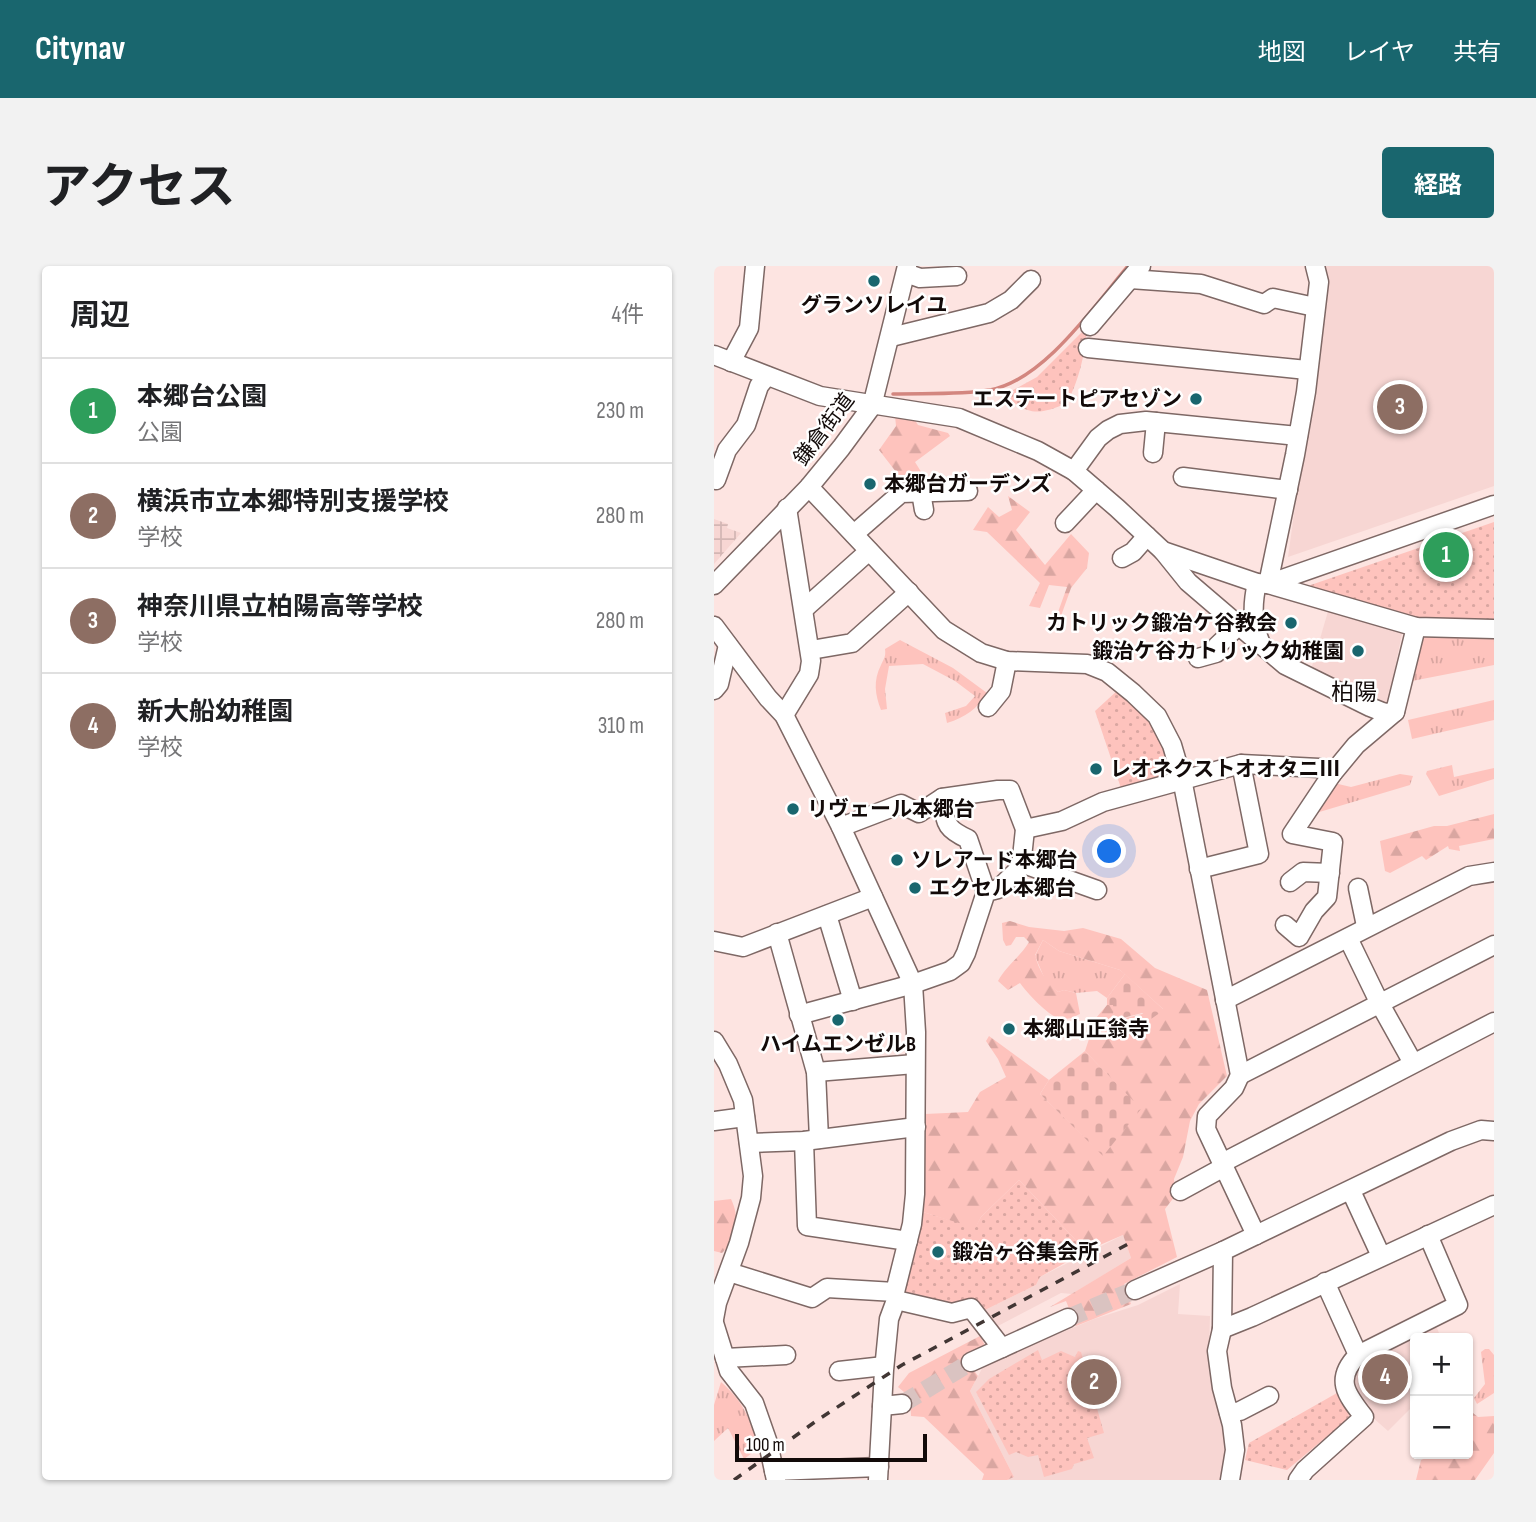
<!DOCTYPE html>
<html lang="ja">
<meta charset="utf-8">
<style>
body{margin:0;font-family:"Sofia Sans Condensed","Noto Sans JP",sans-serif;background:#f2f2f2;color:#202124}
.controls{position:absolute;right:21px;bottom:21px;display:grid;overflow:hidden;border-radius:7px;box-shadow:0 2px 5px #0004}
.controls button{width:63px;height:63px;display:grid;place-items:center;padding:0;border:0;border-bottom:2px solid #e0e0e0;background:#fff;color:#202124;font:35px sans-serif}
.scale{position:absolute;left:21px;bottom:18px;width:192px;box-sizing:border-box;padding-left:7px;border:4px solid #120a09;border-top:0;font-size:19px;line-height:24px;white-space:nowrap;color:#120a09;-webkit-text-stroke:5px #fff;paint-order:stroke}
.you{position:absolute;left:396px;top:586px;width:24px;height:24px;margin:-18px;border:5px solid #fff;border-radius:50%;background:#1a73e8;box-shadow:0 0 0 10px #1a73e833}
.badge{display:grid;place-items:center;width:46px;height:46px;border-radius:50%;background:#19666e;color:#fff;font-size:23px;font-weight:700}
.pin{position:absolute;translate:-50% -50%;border:4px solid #fff;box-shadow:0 2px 7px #0006}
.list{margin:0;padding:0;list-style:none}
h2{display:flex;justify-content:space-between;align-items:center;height:91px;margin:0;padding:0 28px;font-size:30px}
h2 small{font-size:23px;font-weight:400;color:#757577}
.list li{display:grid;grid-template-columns:46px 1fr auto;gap:21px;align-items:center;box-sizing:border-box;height:105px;padding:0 28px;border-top:2px solid #e0e0e0}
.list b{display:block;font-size:26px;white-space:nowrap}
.list p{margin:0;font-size:23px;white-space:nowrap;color:#757577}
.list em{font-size:23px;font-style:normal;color:#757577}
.map{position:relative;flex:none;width:780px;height:1214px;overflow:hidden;border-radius:7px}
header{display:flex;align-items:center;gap:42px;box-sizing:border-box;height:98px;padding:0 35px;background:#19666e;color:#fff}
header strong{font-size:33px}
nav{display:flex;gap:38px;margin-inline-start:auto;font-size:24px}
.intro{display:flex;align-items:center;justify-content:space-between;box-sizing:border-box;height:168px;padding:0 42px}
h1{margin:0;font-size:49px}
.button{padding:18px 32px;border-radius:7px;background:#19666e;color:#fff;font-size:24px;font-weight:700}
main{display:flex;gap:42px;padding:0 42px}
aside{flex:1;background:#fff;border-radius:7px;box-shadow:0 2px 5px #0004}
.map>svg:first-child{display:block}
.built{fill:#f7d6d3}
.industrial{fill:url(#industrial-grid)}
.grass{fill:url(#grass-tufts)}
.forest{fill:url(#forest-firs)}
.cemetery{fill:url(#cemetery-stones)}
.park{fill:url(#park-dots)}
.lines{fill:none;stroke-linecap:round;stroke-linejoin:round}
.stream{stroke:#d3867f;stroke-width:3.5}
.minor-tunnel{stroke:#dac3c1;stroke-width:18;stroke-dasharray:18 9;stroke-linecap:butt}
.minor-casing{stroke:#7e6865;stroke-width:21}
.minor{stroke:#fff;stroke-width:18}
.rail{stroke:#413634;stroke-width:3.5;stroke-dasharray:9 9;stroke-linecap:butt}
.poi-dot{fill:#19666e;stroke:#fff;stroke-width:2.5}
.labels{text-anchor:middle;stroke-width:5;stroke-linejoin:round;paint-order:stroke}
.poi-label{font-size:21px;font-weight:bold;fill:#120a09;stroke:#fff;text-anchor:start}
.street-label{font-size:21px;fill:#120a09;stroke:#fff}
.neighbourhood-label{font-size:23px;fill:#120a09;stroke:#fff}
</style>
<header>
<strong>Citynav</strong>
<nav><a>地図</a><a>レイヤ</a><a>共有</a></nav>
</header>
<div class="intro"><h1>アクセス</h1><a class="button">経路</a></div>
<main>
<aside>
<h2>周辺<small>4件</small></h2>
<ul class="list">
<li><span class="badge" style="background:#2e9e5b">1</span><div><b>本郷台公園</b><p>公園</p></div><em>230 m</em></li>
<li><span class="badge" style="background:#8d6e63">2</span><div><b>横浜市立本郷特別支援学校</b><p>学校</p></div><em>280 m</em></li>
<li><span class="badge" style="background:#8d6e63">3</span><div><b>神奈川県立柏陽高等学校</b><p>学校</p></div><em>280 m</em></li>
<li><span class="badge" style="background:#8d6e63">4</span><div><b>新大船幼稚園</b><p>学校</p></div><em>310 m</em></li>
</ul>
</aside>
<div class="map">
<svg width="780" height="1214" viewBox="0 0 780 1214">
<defs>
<pattern id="industrial-grid" width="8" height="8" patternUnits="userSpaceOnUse" patternTransform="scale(1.75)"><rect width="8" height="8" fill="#f7d6d3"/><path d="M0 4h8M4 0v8" fill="none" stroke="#d3b6b4"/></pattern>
<pattern id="grass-tufts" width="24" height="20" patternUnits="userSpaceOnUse" patternTransform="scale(1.75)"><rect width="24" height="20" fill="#fec3bd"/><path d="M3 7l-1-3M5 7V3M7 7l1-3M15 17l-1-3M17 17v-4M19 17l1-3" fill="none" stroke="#d9a6a1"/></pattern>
<pattern id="forest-firs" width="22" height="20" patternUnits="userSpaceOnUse" patternTransform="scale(1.75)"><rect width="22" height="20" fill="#fec3bd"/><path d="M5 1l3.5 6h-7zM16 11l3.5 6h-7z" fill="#d9a6a1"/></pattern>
<pattern id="cemetery-stones" width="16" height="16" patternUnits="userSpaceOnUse" patternTransform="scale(1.75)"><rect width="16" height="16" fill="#fec3bd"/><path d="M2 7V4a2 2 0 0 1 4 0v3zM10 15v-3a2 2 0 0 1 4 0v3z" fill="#d9a6a1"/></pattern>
<pattern id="park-dots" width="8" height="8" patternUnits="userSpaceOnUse" patternTransform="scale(1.75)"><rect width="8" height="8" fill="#fec3bd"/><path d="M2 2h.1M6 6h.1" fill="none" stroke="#d9a6a1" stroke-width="1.8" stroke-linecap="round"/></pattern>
</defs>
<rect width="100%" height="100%" fill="#fde4e1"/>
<g class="built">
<path d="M605 0H780V220L574 291 590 176Z"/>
<path d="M615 342 689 363 673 440 596 407Z"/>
<path d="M409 969 417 992 358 1028 347 1027 282 1061 271 1044 322 1019 326 1011Z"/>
<path d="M466 1018 464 1048 496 1050 495 1087 513 1172 509 1214H293L300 1211 256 1125 270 1099 380 1053 424 1039Z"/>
<path d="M717 1062H723L727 1072H701V1138L674 1165 657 1150 639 1121 642 1101Z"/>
</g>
<path class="industrial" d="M0 253 14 258 13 262 27 267 0 298Z"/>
<g class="grass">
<path d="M714 369 780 373V399L698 415 707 374Z"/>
<path d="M186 374 239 402 273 427C263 443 252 451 233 457L231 447 252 440 261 430 241 415 209 398 175 400 171 423 173 443 167 444C161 428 159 415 167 399 170 392 172 391 171 383Z"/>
<path d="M780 434V454L698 473 694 454Z"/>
<path d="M738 499 740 511 780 502V513L725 530 712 508 713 505Z"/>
<path d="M686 508 699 510 696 519 602 547 620 517 637 521Z"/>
<path d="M329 674 345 685 406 704 411 708 393 732 383 725 362 727 350 724 344 726 332 716 321 690Z"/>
<path d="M771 1083H775L780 1089V1127L763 1138 760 1132 771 1118 767 1086Z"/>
<path d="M7 1116C30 1136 36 1153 45 1182L30 1193 14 1162 0 1175V1139Z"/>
</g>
<g class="forest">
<path d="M181 150 199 151 204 159 234 167 236 170 201 196 214 217 193 220 165 184 182 160Z"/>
<path d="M294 230 316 246 302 264 331 299 357 268 375 287 373 302 357 322 347 350 343 349 353 321 335 319 326 342 315 340 326 317 273 266 259 264 274 241 285 251 298 244Z"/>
<path d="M780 548V573L745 580 746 585 735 583 734 580 712 594 708 590 676 607 671 605 666 575 720 560H733Z"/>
<path d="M296 655 315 661 350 665 369 662 407 673 441 702 493 724 513 810 485 838 476 855 469 891 460 913 461 930 451 943 463 991 410 1018 417 1038 362 1060 352 1035 336 1041 417 992 409 969 372 985 305 914 267 951 261 963 209 946 211 848 254 846 266 826 292 811 284 793 272 775 275 770 335 814 326 828 389 889 426 843 371 785 382 752 393 739H400V746L395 756 449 743 406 704 345 685 329 674 321 689C325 705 332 715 344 726L350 724 362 727 366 748C359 751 353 755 344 752 334 749 313 727 306 717L294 724 284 715C292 700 306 691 315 676L310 671H302L297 679 292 680 289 674 288 657Z"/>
<path d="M17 933C26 951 23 973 8 987L0 985V935Z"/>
<path d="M266 1070 273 1083 253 1095 264 1110 256 1125 300 1211 293 1214H268L270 1208 210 1151 197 1150 196 1131 184 1121 195 1107Z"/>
<path d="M754 1143 764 1151 780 1150V1187L761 1214H702L707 1194 722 1188H754Z"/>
</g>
<g class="cemetery">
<path d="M411 708 450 744 437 753 428 747 394 756 400 746 399 739H393V732Z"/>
<path d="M371 785 427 843 389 890 326 828 335 814Z"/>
</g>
<g class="park">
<path d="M371 63 373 65C370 91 365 114 353 137 323 150 315 149 290 129L323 111Z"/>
<path d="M780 256V356L700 353 588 322Z"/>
<path d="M404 424C414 433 429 442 438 453 448 467 457 495 452 512L408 525 381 445Z"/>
<path d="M305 914 372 985 326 1011 322 1019 271 1044 255 1037 234 1040 187 1029 209 946 261 962 267 951Z"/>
<path d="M324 1084 328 1094 347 1085 361 1091 364 1085 367 1086 390 1167 373 1172 380 1192 360 1198 358 1203 330 1211 324 1189 314 1191 302 1186 295 1189 262 1126 275 1113Z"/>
<path d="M623 1127 634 1142 635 1152 573 1204 531 1194 535 1177Z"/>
</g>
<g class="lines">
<path class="stream" d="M179 128C211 127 245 129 276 124 330 114 380 40 414 0"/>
<g class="minor-tunnel">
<path d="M354 1052 421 1024"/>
<path d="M188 1138 257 1096"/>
</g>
<defs>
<g id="minor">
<path d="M192 7 206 12 243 10"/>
<path d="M416 13 487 18 550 38 559 32 601 41"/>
<path d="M376 60 427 0"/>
<path d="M177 71 275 47 297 34 317 14"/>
<path d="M374 82 593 104"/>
<path d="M0 89 106 130 245 152 324 185 360 205 403 242 449 285 543 317 554 318 702 361 780 363"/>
<path d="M17 96 35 62 41 0"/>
<path d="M439 187 442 156"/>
<path d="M360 205 384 172 394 164 406 158 432 155 584 170"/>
<path d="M469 211 574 224"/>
<path d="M2 214 13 184 32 159 45 120 53 110"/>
<path d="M95 221 230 364 267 387 293 395 373 398 393 406 419 427 443 450 458 479 468 513 526 809 520 822 493 850 492 863 542 969"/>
<path d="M207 226 210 244"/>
<path d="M351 257 382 224"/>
<path d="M140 268 187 227 254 225"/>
<path d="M449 285 474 316 571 399 656 441 671 447 681 446"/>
<path d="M408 292 419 286 433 270"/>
<path d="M543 317C538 339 538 357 547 378"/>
<path d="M554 318 581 189 592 126 605 16 601 0"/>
<path d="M554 318 780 239"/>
<path d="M0 319 95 221 127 182 158 140 193 0"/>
<path d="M90 343 155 285"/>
<path d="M0 360 54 432 70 449 127 561 199 718 202 766 201 928 198 958 181 1026 182 1034 175 1053 170 1104 164 1214"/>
<path d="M97 384 138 377 195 326"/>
<path d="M484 392 502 387 503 380 524 360"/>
<path d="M0 424 5 418 14 379"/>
<path d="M274 441 287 425 293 395"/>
<path d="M70 449 95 408 97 395 73 242"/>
<path d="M228 532C232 557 230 562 254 573L272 626"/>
<path d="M311 563 348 555 389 536 527 498 605 502 618 508 642 479 681 446 702 361"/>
<path d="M307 597 383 624"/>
<path d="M485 603 545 588 527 498"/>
<path d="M576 616 589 606 616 607"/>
<path d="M644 622 652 660"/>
<path d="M113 649 139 735"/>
<path d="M571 659 585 671 600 645 613 631 619 576 578 568 618 508"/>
<path d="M63 667 102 806 105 873"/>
<path d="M634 672 666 738 699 797"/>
<path d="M0 675 29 681 159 631"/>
<path d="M511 734 755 610 780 606"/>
<path d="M85 749 199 718 236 705 247 697 252 687 272 626 284 623 307 601 311 563 296 524H284L228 532 205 547 187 538 127 561"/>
<path d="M0 775 14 798 29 834 39 910 37 932 25 977 3 1037 0 1053"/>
<path d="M102 806 201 798"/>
<path d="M526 809 780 679"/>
<path d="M0 855 31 851"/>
<path d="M90 875 93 960 194 975"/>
<path d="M35 877 90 875 202 861"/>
<path d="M508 897 780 756"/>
<path d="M466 925 510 901"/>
<path d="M637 925 667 990"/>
<path d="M15 1006 98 1032 113 1022 181 1026"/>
<path d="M421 1024 509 985"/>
<path d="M182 1034 238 1047 257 1042 288 1082"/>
<path d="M0 1057 15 1105 40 1137 54 1177 62 1214"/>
<path d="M508 1063 538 1051 780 939"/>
<path d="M644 1089 744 1039 714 969"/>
<path d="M11 1092 72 1089"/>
<path d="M257 1096 354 1052"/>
<path d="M125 1105 170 1100"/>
<path d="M168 1140 188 1138"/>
<path d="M515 1147 526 1145 555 1130"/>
<path d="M60 1205 165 1201"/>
<path d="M516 1214 521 1184 518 1159 508 1122 503 1085 508 1063 509 985 737 875 767 864 780 865"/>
<path d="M584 1214 591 1204 650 1151C632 1128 620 1113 644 1089L611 1016"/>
</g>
</defs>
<use href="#minor" class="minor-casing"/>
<use href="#minor" class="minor"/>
<path class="rail" d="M20 1214 105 1153 188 1099 414 978"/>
</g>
<g class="poi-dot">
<circle cx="160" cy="15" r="7"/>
<circle cx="482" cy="133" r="7"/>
<circle cx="156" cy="218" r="7"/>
<circle cx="577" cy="357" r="7"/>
<circle cx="644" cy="385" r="7"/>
<circle cx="382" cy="503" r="7"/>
<circle cx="79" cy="543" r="7"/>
<circle cx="183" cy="594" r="7"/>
<circle cx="201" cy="622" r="7"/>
<circle cx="124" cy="754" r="7"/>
<circle cx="295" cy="763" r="7"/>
<circle cx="224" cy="986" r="7"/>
</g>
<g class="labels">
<g class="poi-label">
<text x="160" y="46" text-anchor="middle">グランソレイユ</text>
<text x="468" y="140" text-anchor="end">エステートピアセゾン</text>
<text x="170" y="225">本郷台ガーデンズ</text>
<text x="563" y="364" text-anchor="end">カトリック鍛冶ケ谷教会</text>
<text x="630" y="392" text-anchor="end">鍛治ケ谷カトリック幼稚園</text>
<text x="396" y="510">レオネクストオオタニⅢ</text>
<text x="93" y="550">リヴェール本郷台</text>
<text x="197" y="601">ソレアード本郷台</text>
<text x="215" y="629">エクセル本郷台</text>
<text x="309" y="770">本郷山正翁寺</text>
<text x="124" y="785" text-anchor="middle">ハイムエンゼルB</text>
<text x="238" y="993">鍛冶ヶ谷集会所</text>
</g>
<g class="street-label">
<text transform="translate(110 163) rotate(-53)" y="7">鎌倉街道</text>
</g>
<g class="neighbourhood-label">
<text x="640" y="434">柏陽</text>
</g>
</g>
</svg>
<div class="controls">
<button>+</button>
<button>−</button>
</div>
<div class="scale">100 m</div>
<div class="you"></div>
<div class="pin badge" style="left:732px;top:289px;background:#2e9e5b">1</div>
<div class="pin badge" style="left:380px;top:1116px;background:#8d6e63">2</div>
<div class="pin badge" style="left:686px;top:141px;background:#8d6e63">3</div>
<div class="pin badge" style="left:671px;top:1111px;background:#8d6e63">4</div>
</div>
</main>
